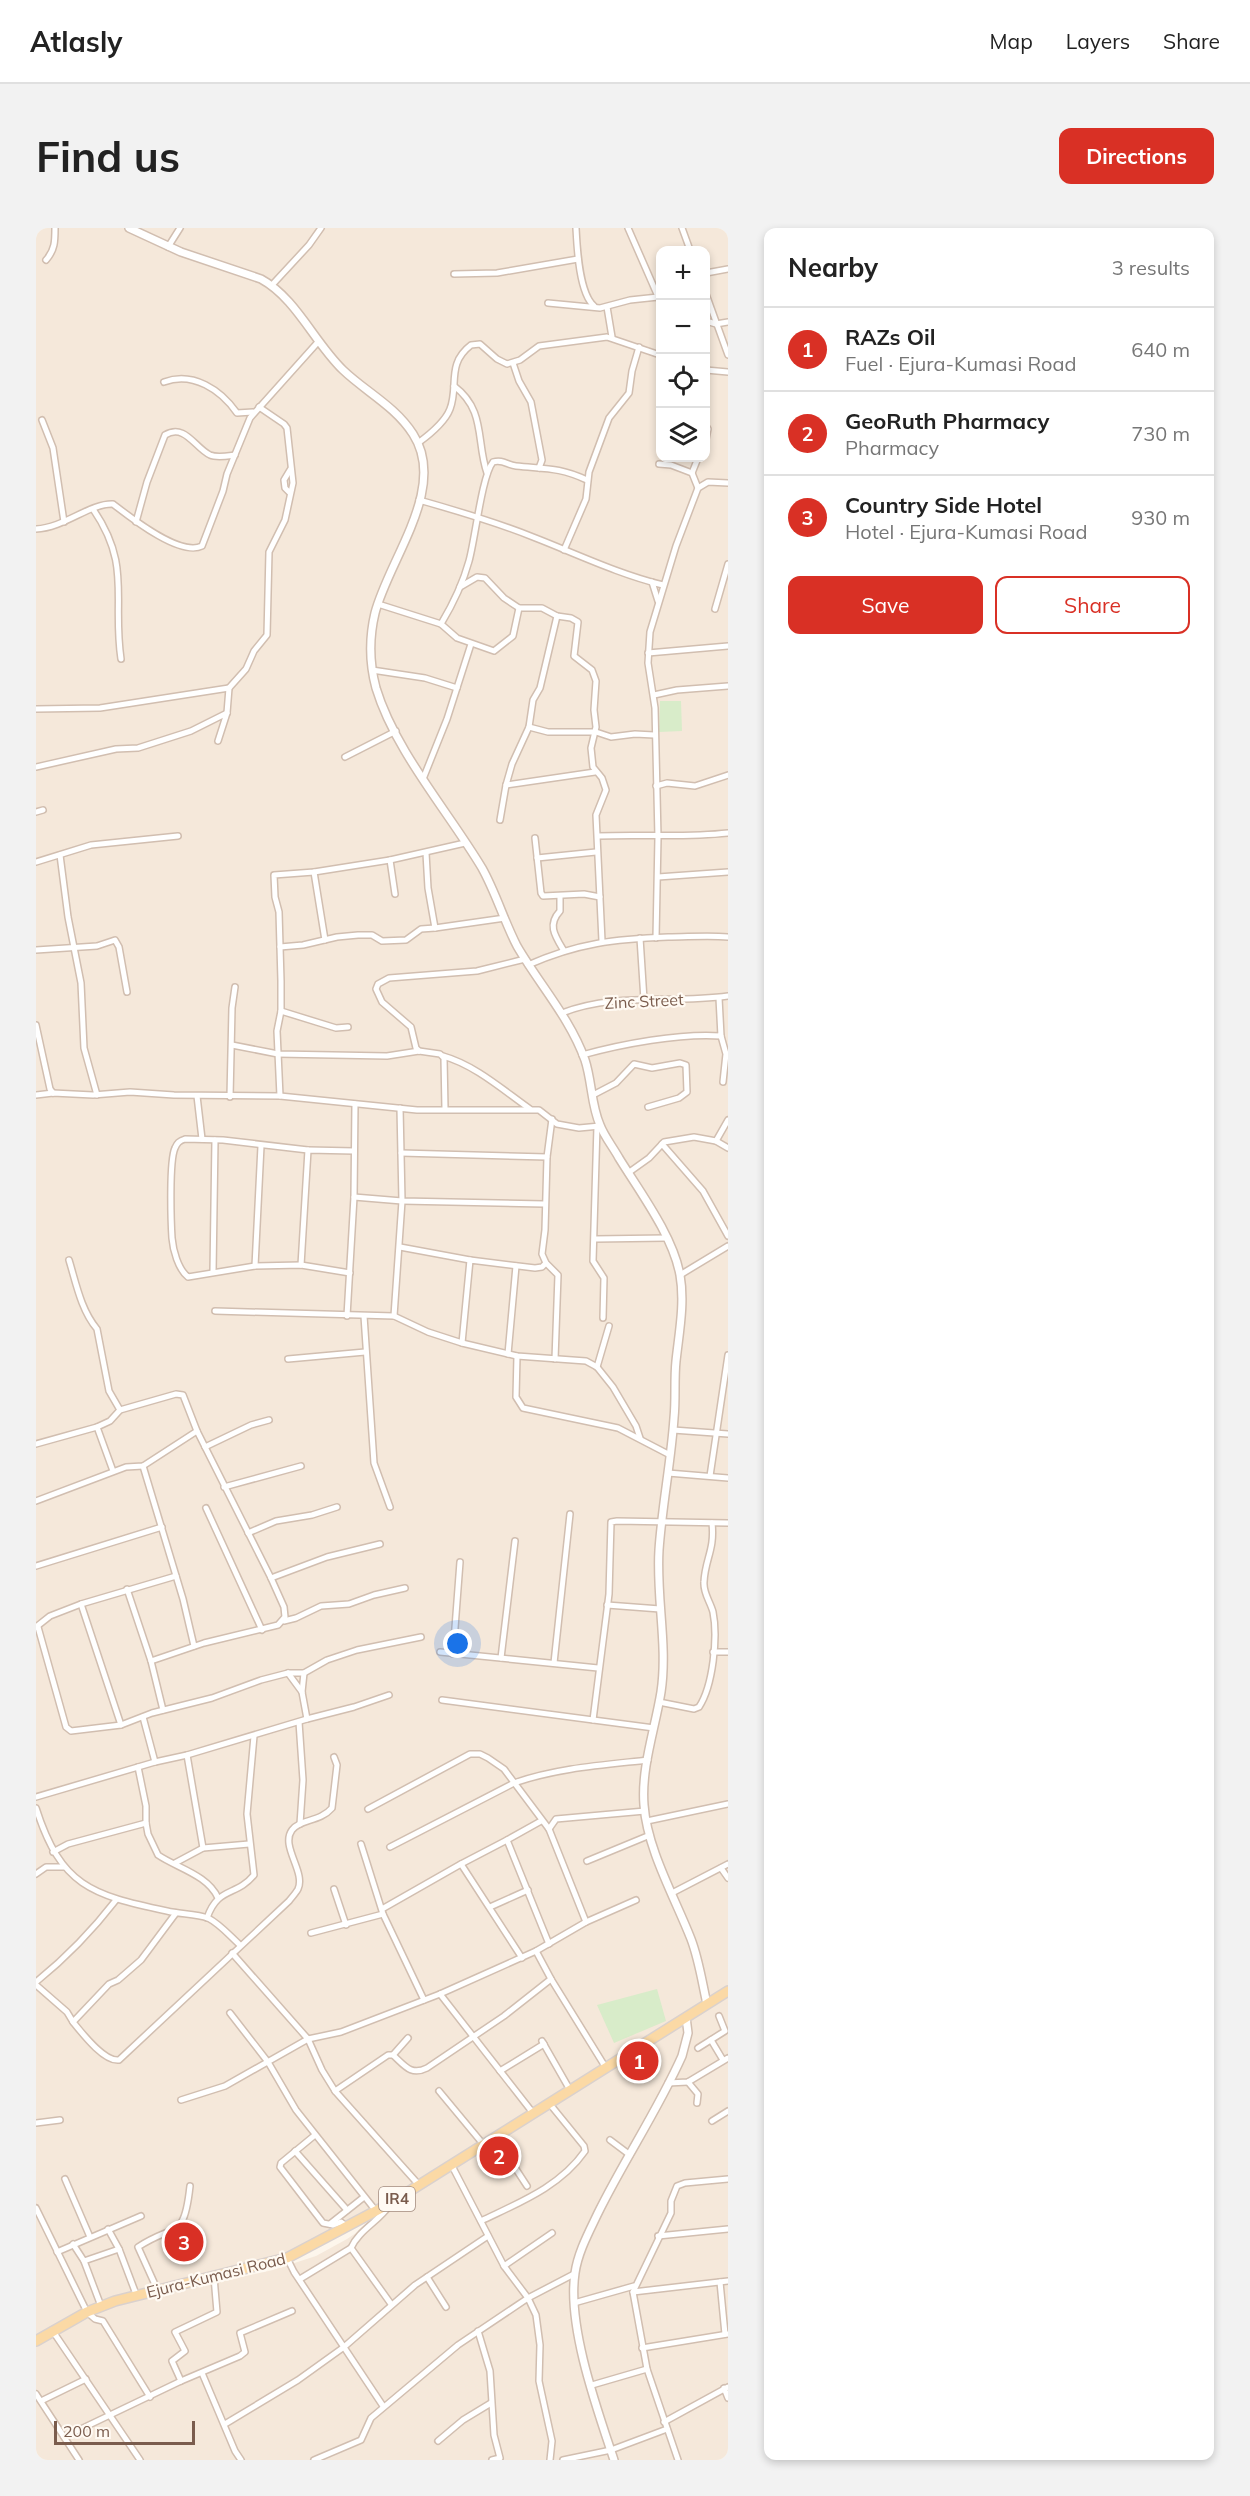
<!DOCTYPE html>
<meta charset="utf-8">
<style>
body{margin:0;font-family:Mulish,sans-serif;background:#f2f2f2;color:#222}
.controls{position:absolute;right:18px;top:18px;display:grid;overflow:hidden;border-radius:12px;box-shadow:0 3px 9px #0003}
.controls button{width:54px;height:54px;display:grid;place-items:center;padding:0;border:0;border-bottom:2px solid #e0e0e0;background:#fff;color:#222;font:30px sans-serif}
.scale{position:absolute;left:18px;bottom:15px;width:141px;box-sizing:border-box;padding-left:6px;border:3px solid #7a5c4d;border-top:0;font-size:16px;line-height:21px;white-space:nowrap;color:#7a5c4d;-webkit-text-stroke:4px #fffaf3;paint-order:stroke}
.you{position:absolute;left:422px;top:1416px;width:21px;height:21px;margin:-15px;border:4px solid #fff;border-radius:50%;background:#1a73e8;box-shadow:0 0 0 9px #1a73e833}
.badge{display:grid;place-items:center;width:39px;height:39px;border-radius:50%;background:#d93025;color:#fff;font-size:20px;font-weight:700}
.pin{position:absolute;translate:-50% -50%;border:3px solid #fff;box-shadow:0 2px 6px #0006}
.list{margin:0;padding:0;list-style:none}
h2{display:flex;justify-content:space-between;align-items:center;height:78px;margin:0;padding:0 24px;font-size:26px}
h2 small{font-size:20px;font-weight:400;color:#767676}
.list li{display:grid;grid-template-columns:39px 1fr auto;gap:18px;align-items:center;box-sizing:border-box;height:84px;padding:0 24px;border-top:2px solid #e0e0e0}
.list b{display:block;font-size:22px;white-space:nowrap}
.list p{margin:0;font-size:20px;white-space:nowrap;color:#767676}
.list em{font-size:20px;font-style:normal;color:#767676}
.actions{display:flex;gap:12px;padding:18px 24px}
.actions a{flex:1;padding:14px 0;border:2px solid #d93025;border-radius:12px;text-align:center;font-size:21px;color:#d93025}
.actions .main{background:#d93025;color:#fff}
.icon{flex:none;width:33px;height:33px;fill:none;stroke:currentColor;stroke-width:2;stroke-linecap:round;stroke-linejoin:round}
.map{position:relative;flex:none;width:692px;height:2232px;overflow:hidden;border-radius:12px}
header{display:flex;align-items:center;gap:36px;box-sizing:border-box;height:84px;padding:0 30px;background:#fff;border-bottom:2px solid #e0e0e0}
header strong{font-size:28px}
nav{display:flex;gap:33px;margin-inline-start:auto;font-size:21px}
.intro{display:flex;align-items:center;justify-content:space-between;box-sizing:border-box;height:144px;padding:0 36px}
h1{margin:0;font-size:42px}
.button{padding:15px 27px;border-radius:12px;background:#d93025;color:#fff;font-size:21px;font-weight:700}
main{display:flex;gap:36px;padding:0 36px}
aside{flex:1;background:#fff;border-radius:12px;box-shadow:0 3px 9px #0003}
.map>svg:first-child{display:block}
.residential{fill:#f5e8da;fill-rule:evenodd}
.green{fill:#d8ecc9}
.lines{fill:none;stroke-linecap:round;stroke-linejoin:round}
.minor-casing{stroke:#d1beb0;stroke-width:8}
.tertiary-casing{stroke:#d1beb0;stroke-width:10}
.primary-casing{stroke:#dad1cd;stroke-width:12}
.minor{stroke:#fff;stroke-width:5}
.tertiary{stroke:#fff;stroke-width:7}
.primary{stroke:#fbd9a5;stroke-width:9}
.labels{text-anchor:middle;stroke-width:4.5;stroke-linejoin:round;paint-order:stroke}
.shield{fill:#fffaf3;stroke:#a28b7f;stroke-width:1.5}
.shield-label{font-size:15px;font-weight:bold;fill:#7a5c4d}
.street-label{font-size:16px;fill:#7a5c4d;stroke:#fffaf3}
</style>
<header>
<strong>Atlasly</strong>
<nav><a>Map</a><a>Layers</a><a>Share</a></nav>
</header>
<div class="intro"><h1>Find us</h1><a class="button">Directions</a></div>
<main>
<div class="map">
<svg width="692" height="2232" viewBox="0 0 692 2232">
<rect width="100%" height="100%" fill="#fdf6ec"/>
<g class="residential">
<path d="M0 0H692V1758L355 1971 259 2024 162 2050 101 2062 63 2075 31 2090 0 2109ZM624 22H670V230H624Z"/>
<path d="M692 1768V2232H0V2116L78 2078 237 2042 280 2028 311 2011 436 1928Z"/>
</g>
<g class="green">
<path d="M624 473H645L646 503 623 504Z"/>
<path d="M621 1761 630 1793 578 1815 561 1777Z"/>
</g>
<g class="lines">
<defs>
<g id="minor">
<path d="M540 0C541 19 543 65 558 78"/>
<path d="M592 0 624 73"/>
<path d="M646 0 654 22"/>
<path d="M132 19 144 0"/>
<path d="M10 32C19 22 19 13 19 0"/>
<path d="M670 45 692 41"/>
<path d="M418 46 461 45 542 31"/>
<path d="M236 57 273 17 285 0"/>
<path d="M670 66 692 127"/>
<path d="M512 75 564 80 594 72 622 69"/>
<path d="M571 79 576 109"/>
<path d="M670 93 680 96 692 94"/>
<path d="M477 135 483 153 495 174 506 232 503 240"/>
<path d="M670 142 692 144"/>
<path d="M128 154C157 143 185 162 201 185L217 184"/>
<path d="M418 158C450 182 440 213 451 245"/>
<path d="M6 192 17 220 28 294"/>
<path d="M670 198 672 201 670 211"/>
<path d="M382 215C393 207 409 194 414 181 423 158 410 136 435 117L444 116 461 131 471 136 484 132 503 118 571 109 624 127"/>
<path d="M623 236 635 237 656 245 662 260"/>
<path d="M656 245 662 230"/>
<path d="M254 265 249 260 248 252 254 242"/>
<path d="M383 272C422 283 460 294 497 309 541 326 582 346 627 357"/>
<path d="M57 281C96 338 76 370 85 431"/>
<path d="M100 294 111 254 129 207C149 195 159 220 174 227 181 230 191 228 199 227"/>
<path d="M0 301C28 300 54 275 77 276 94 289 144 329 166 318L187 263 191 246 214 190 282 114"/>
<path d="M528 322 550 271 553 244 573 190 593 165 596 143 603 119"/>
<path d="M616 354 622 373"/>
<path d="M424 359 441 349 449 350 468 370 483 380H506L521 388 535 390 542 394 538 428 556 442 560 453 558 482 560 499 555 520 557 539 566 550 570 562 560 587 566 713"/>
<path d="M342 376 405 396C417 376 427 355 433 333 439 312 446 247 457 234 467 231 471 237 480 238 509 241 523 239 551 252"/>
<path d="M679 381 692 336"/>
<path d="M405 396 421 410 458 423 477 408 483 380"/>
<path d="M612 425 692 418"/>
<path d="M336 442 389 450 421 460"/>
<path d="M618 467 641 462 692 458"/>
<path d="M0 481 64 480 193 460"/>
<path d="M493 499 512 504H560L575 509 599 506 618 507"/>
<path d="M182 513 191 485 193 460 210 441 218 423 231 407 233 324 249 292 257 255 251 200 248 196 223 179"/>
<path d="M309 529 360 503"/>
<path d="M0 539 80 521 102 520 155 503 191 485"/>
<path d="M387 551 411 491 435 416"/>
<path d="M470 557 559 544"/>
<path d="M620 558 631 555 659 558 692 547"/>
<path d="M0 584 7 582"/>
<path d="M464 592 470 557 476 536 493 499 497 472 504 460 521 388"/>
<path d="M562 608C606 606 647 610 692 605"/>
<path d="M499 610 505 665 507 668 548 666 564 669"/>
<path d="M390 625 392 660 399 700 469 690"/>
<path d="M24 627 32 689 45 755 48 820 61 867"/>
<path d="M501 630 560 624"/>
<path d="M0 634 55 617 142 608"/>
<path d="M278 644 289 712"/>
<path d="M622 649 692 644"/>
<path d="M359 666 354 632 429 615"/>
<path d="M524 668V683C511 697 519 708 528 723"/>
<path d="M604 710 608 772"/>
<path d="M620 710 622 609 619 480 612 435 614 404 640 318 662 260 672 254 692 255"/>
<path d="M244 719 267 717 301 709 322 707H336L346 713 370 712 385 701 399 700"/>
<path d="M0 722 61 718 79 712 83 719 91 764"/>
<path d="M492 737C542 715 579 711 632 709 652 709 672 707 692 709"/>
<path d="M245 783 300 800 312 799"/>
<path d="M526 785C579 764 637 776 692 768"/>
<path d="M0 797 14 861 17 865"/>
<path d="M685 808 690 826 687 854"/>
<path d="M196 817 242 826 351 828 383 823 404 826 408 830 409 881"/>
<path d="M383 823 380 820 375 799 346 774 340 761 342 756 353 750 441 743 489 731"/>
<path d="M546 827C586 816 644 805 685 808L683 770"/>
<path d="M407 828C439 837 467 862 494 881"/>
<path d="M0 867 17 865 57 867 94 864 138 867 244 868 381 882H503L521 896 543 900 564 898"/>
<path d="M557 867 580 855 598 836 616 840 644 835 650 837 651 864 643 870 612 879"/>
<path d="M161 868 166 911"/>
<path d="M244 868 241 803 245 783V753L243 684 239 669 238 647 278 644 354 632"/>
<path d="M194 869 196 780 199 759"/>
<path d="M516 891 511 929 509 1002 506 1026 510 1035 522 1047 519 1131"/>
<path d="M561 898 557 1033 568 1050 567 1090"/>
<path d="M680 913 692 920"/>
<path d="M626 916 667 963 692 1008"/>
<path d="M272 922 187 912 149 911C143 913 141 915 139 920 133 933 135 994 136 1010 137 1022 142 1041 152 1049L219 1038 265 1037 314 1045"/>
<path d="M365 925 511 929"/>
<path d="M592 945 613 930 628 914 658 909 680 913 692 892"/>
<path d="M318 969 366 973 508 976"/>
<path d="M559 1011 630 1010"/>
<path d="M364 1019 434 1032"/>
<path d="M33 1032C40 1055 45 1082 61 1101L73 1163 84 1182"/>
<path d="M265 1037 272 922 318 923"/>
<path d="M219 1038 225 918"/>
<path d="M177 1044 179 912"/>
<path d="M644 1047 692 1018"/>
<path d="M179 1083 358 1088 392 1104 426 1115 481 1128 550 1133 561 1139 577 1159 600 1198 604 1210"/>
<path d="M311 1088 318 969 319 876"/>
<path d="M328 1088 338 1235 354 1279"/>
<path d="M358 1088 366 973 364 880"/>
<path d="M426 1115 434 1032 499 1040 506 1039 510 1035"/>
<path d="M472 1126 480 1038"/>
<path d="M481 1128 480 1169 487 1180 582 1200 634 1227"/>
<path d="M252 1131 329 1124"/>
<path d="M561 1139 573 1098"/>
<path d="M61 1199 77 1243"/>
<path d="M637 1202 692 1206"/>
<path d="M0 1216 61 1199 74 1193 84 1182 140 1166 147 1167 161 1203 107 1238 90 1239 0 1273"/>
<path d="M169 1219 215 1197 233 1192"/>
<path d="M107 1238 147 1371 158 1418"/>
<path d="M632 1245 692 1250"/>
<path d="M674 1248 692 1127"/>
<path d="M188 1259 265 1238"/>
<path d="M170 1280 226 1402"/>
<path d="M212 1305 240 1293 276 1287 301 1279"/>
<path d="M0 1338 126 1299"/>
<path d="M235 1350 291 1329 344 1316"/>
<path d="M91 1361 115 1433 127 1482"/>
<path d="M45 1376 85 1497"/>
<path d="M571 1377 624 1381"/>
<path d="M248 1393 260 1390 285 1378 313 1376 338 1367 369 1360"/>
<path d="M0 1399 14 1388 45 1376 140 1348"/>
<path d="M2 1399 30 1499 35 1503 85 1497 116 1485 176 1470 225 1452 252 1445H268L291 1432 321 1422 385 1409"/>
<path d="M404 1424 562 1440"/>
<path d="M677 1424H692"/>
<path d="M417 1426 424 1334"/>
<path d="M465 1430 479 1313"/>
<path d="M115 1433 168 1415 242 1397 249 1389 248 1379 235 1350 161 1203"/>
<path d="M518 1435 534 1286"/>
<path d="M252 1445 266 1464"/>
<path d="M268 1445 266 1464 271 1491"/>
<path d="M406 1472 618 1500"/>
<path d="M623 1474 658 1481 663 1479C677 1458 682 1409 677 1384 674 1373 667 1365 668 1354 669 1331 679 1322 676 1295"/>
<path d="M107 1489 119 1534"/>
<path d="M557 1492 573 1366 575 1294 581 1293 692 1295"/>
<path d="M263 1494 267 1552 264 1596"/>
<path d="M151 1527 167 1620"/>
<path d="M102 1539 110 1578V1595"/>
<path d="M0 1569 119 1534 151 1527 271 1491 318 1479 353 1467"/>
<path d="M0 1580C25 1658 55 1667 131 1683 143 1686 160 1686 172 1690 184 1696 194 1708 204 1717"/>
<path d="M505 1593 471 1612 513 1716"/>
<path d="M611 1593 692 1576"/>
<path d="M513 1601 520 1591 609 1583"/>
<path d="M325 1616 347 1686 388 1772"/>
<path d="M354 1619 478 1555C521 1540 567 1537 612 1532"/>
<path d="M17 1624 32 1616 110 1595 112 1606 122 1627C141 1640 172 1647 182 1670"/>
<path d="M551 1633 614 1607"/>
<path d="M139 1635 167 1620 213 1616"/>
<path d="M425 1636 471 1612"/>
<path d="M685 1640 692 1650"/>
<path d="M0 1646 10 1639H28"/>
<path d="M298 1661 310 1697"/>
<path d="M636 1665 692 1636"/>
<path d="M454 1679 492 1662"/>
<path d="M346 1681 425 1636 486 1730"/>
<path d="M171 1690C182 1658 200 1669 218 1647L211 1586 218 1508"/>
<path d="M550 1694 600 1672"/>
<path d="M275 1705 347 1686"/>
<path d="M500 1723 515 1751 570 1840"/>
<path d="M196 1725 272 1811 286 1842 299 1863 383 1957"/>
<path d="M0 1754C31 1729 56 1703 80 1672"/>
<path d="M0 1757 31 1784 37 1794 73 1756 82 1752 105 1732 140 1685"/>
<path d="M404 1766 497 1885"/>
<path d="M194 1785 232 1834 260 1882 340 1983"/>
<path d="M37 1794C46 1805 68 1834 83 1832L253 1673C256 1669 260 1665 262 1661 270 1644 244 1618 256 1602 264 1591 284 1594 296 1580L301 1537 298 1529"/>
<path d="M675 1812 687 1832"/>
<path d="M506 1813 534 1862"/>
<path d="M662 1820 689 1803 683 1788"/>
<path d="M357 1827 372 1810"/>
<path d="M464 1843 508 1816"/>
<path d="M652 1854 662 1866 661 1875"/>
<path d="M632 1855 652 1854 692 1830"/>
<path d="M299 1863 352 1827H357C369 1838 375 1848 391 1840L468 1788 515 1751"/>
<path d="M403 1863 447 1916"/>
<path d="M145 1872 189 1858 272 1811 305 1804 404 1766 500 1723 550 1694 513 1601 468 1541 452 1530 444 1526H434L332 1581"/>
<path d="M676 1893 692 1883"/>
<path d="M0 1895 24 1892"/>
<path d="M279 1907 245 1935 244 1939 287 1995 297 1997 305 1994 310 1998"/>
<path d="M459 1909 491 1958"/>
<path d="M574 1912 594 1927"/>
<path d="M259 1923 311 1982"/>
<path d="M415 1936 468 2038 492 2070 500 2087 504 2117 503 2153 516 2213 514 2232"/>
<path d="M29 1951 54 2009"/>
<path d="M353 1978C343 1993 322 2003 315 2020L355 2076"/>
<path d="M0 1980 51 2084 59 2091 67 2093 114 2169"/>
<path d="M445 1993C482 1975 524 1959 549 1923L548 1918 513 1875"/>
<path d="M294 1996 328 1969"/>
<path d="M72 2001 83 2021 100 2066"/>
<path d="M622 2008 692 2001"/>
<path d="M37 2016 48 2033 65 2078"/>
<path d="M21 2024 105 1988"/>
<path d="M251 2030 258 2044 347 2178"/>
<path d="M48 2033 83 2021"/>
<path d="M468 2038 516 2005"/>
<path d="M391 2049 410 2079"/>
<path d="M264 2051 315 2020"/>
<path d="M684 2054 689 2106"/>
<path d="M121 2061 102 2019C140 1994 148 2013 154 1958"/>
<path d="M597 2064 692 2053"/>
<path d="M538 2075 598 2058"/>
<path d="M16 2102 104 2232"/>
<path d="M442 2103 454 2143 458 2207 464 2230 456 2232"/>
<path d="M606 2120 692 2106"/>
<path d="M166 2145 199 2223 205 2232"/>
<path d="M145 2153 136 2133 149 2123 139 2104 181 2084 178 2049"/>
<path d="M556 2157 611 2141"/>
<path d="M688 2160 692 2170"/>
<path d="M0 2166 43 2232"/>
<path d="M5 2173 50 2151"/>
<path d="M628 2194 692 2159"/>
<path d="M189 2196 262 2152 308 2119 379 2057 452 2008"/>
<path d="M28 2209 145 2153 204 2128 209 2124 204 2105 256 2083"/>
<path d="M402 2213 427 2192 455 2175"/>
<path d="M278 2232 325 2212 335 2190 422 2117 492 2070 538 2046"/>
<path d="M527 2232 575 2222 631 2201"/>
<path d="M642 2232 611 2141 597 2064 635 1985V1973L641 1958 649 1955 692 1951"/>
</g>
<g id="tertiary">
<path d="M93 0 145 24 225 51C260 70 278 114 307 142 330 164 359 178 377 206 412 260 353 331 339 385 333 410 333 434 340 460 359 523 412 583 446 640 460 665 468 693 481 718 503 756 534 790 549 832 556 853 555 877 564 897 568 908 577 919 583 930 604 964 637 1008 644 1047 649 1075 643 1105 640 1133 638 1152 640 1171 638 1190 635 1234 626 1278 623 1322 620 1370 632 1417 625 1464 619 1501 605 1540 608 1577 611 1621 639 1670 655 1711 663 1732 666 1754 671 1776"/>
<path d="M578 2232C561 2181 531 2098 539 2045 542 2024 553 2004 562 1985 588 1932 622 1882 646 1828L652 1805 650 1789"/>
</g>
<path id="primary" d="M0 2113 51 2084 79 2073 251 2030 353 1976 692 1763"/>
</defs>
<use href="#minor" class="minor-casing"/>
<use href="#tertiary" class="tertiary-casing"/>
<use href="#primary" class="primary-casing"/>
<use href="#minor" class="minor"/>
<use href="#tertiary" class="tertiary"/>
<use href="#primary" class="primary"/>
</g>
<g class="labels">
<rect class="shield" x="343" y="1959" width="36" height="24" rx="4.5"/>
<g class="shield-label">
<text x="361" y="1976">IR4</text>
</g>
<g class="street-label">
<text transform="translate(608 773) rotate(-3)" y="6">Zinc Street</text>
<text transform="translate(180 2047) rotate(-14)" y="6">Ejura-Kumasi Road</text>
</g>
</g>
</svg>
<div class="controls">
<button>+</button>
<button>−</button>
<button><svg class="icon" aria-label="locate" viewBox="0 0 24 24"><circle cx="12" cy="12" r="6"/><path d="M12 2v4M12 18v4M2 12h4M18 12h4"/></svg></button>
<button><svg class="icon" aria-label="layers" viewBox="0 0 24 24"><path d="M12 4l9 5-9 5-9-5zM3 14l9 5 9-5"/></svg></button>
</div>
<div class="scale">200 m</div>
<div class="you"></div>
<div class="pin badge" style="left:603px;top:1833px">1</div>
<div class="pin badge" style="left:463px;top:1928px">2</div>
<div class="pin badge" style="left:148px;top:2014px">3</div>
</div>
<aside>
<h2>Nearby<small>3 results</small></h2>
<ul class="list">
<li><span class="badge">1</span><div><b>RAZs Oil</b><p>Fuel · Ejura-Kumasi Road</p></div><em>640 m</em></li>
<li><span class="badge">2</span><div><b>GeoRuth Pharmacy</b><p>Pharmacy</p></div><em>730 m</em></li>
<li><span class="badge">3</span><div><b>Country Side Hotel</b><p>Hotel · Ejura-Kumasi Road</p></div><em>930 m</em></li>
</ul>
<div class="actions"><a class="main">Save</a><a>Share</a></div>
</aside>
</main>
